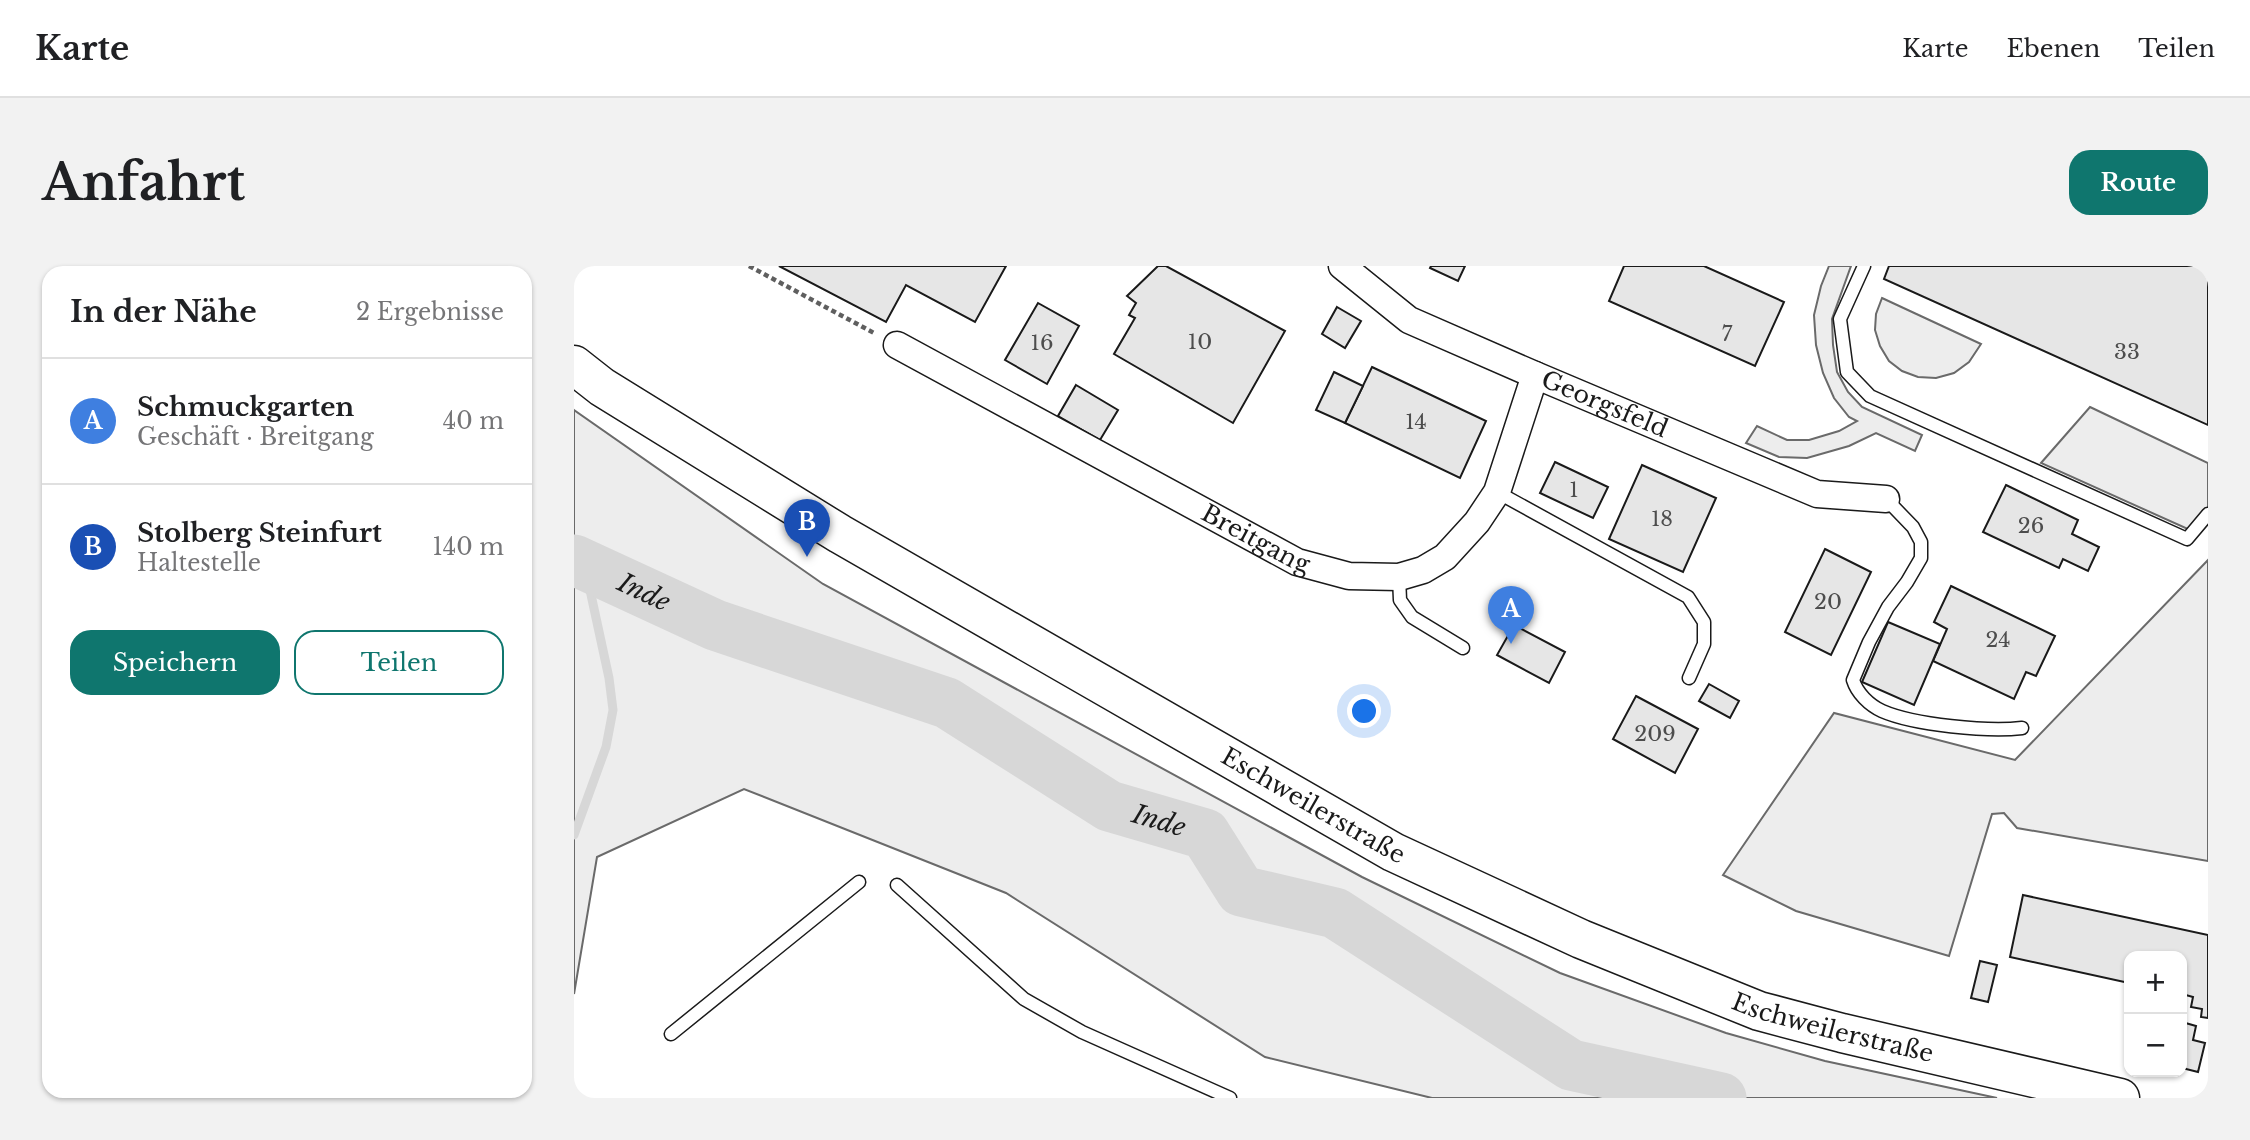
<!DOCTYPE html>
<html lang="de">
<meta charset="utf-8">
<style>
body{margin:0;font-family:"Libre Baskerville",serif;background:#f2f2f2;color:#202124}
.controls{position:absolute;right:21px;bottom:21px;display:grid;overflow:hidden;border-radius:14px;box-shadow:0 2px 5px #0004}
.controls button{width:63px;height:63px;display:grid;place-items:center;padding:0;border:0;border-bottom:2px solid #e0e0e0;background:#fff;color:#202124;font:35px sans-serif}
.you{position:absolute;left:791px;top:446px;width:24px;height:24px;margin:-18px;border:5px solid #fff;border-radius:50%;background:#1a73e8;box-shadow:0 0 0 10px #1a73e833}
.badge{display:grid;place-items:center;width:46px;height:46px;border-radius:50%;background:#0f766e;color:#fff;font-size:23px;font-weight:700}
.pin{position:absolute;translate:-50% -58px;filter:drop-shadow(0 2px 4px #0008)}
.pin::after{content:'';position:absolute;top:37px;width:24px;height:21px;background:inherit;clip-path:polygon(0 0,100% 0,50% 100%)}
.list{margin:0;padding:0;list-style:none}
h2{display:flex;justify-content:space-between;align-items:center;height:91px;margin:0;padding:0 28px;font-size:30px}
h2 small{font-size:23px;font-weight:400;color:#757577}
.list li{display:grid;grid-template-columns:46px 1fr auto;gap:21px;align-items:center;box-sizing:border-box;height:126px;padding:0 28px;border-top:2px solid #e0e0e0}
.list b{display:block;font-size:26px;white-space:nowrap}
.list p{margin:0;font-size:23px;white-space:nowrap;color:#757577}
.list em{font-size:23px;font-style:normal;color:#757577}
.actions{display:flex;gap:14px;padding:21px 28px}
.actions a{flex:1;padding:16px 0;border:2px solid #0f766e;border-radius:21px;text-align:center;font-size:24px;color:#0f766e}
.actions .main{background:#0f766e;color:#fff}
.map{position:relative;flex:none;width:1634px;height:832px;overflow:hidden;border-radius:21px}
header{display:flex;align-items:center;gap:42px;box-sizing:border-box;height:98px;padding:0 35px;background:#fff;border-bottom:2px solid #e0e0e0}
header strong{font-size:33px}
nav{display:flex;gap:38px;margin-inline-start:auto;font-size:24px}
.intro{display:flex;align-items:center;justify-content:space-between;box-sizing:border-box;height:168px;padding:0 42px}
h1{margin:0;font-size:49px}
.button{padding:18px 32px;border-radius:21px;background:#0f766e;color:#fff;font-size:24px;font-weight:700}
main{display:flex;gap:42px;padding:0 42px}
aside{flex:1;background:#fff;border-radius:21px;box-shadow:0 2px 5px #0004}
.map>svg:first-child{display:block}
.built{fill:#ededed;stroke:#6a6a6a;stroke-width:2}
.lines{fill:none;stroke-linecap:round;stroke-linejoin:round}
.stream{stroke:#d7d7d7;stroke-width:9}
.river{stroke:#d7d7d7;stroke-width:51}
.building{fill:#e6e6e6;stroke:#1a1a1a;stroke-width:2}
.service-casing{stroke:#1a1a1a;stroke-width:15}
.minor-casing{stroke:#1a1a1a;stroke-width:29}
.primary-casing{stroke:#1a1a1a;stroke-width:41}
.path{stroke:#5f5f5f;stroke-width:4.5;stroke-dasharray:5 3.5;stroke-linecap:butt}
.service{stroke:#fff;stroke-width:12}
.minor{stroke:#fff;stroke-width:26}
.primary{stroke:#fff;stroke-width:38}
.labels{text-anchor:middle;stroke-width:5;stroke-linejoin:round;paint-order:stroke}
.number-label{font-size:21px;fill:#4d4d4d}
.street-label{font-size:24px;fill:#1a1a1a;stroke:#fff}
.water-label{font-size:26px;font-style:italic;fill:#1a1a1a;stroke:#fff}
</style>
<header>
<strong>Karte</strong>
<nav><a>Karte</a><a>Ebenen</a><a>Teilen</a></nav>
</header>
<div class="intro"><h1>Anfahrt</h1><a class="button">Route</a></div>
<main>
<aside>
<h2>In der Nähe<small>2 Ergebnisse</small></h2>
<ul class="list">
<li><span class="badge" style="background:#3f7fe0">A</span><div><b>Schmuckgarten</b><p>Geschäft · Breitgang</p></div><em>40 m</em></li>
<li><span class="badge" style="background:#1a4fb4">B</span><div><b>Stolberg Steinfurt</b><p>Haltestelle</p></div><em>140 m</em></li>
</ul>
<div class="actions"><a class="main">Speichern</a><a>Teilen</a></div>
</aside>
<div class="map">
<svg width="1634" height="832" viewBox="0 0 1634 832">
<rect width="100%" height="100%" fill="#fff"/>
<g class="built">
<path d="M1255 0H1277L1258 53 1259 79 1263 106 1274 126 1288 141 1348 169 1341 185 1302 167 1275 180 1233 192 1205 191 1172 177 1183 160 1213 174H1235L1265 165 1283 155 1275 151 1260 132 1249 107 1242 79 1240 49 1247 20Z"/>
<path d="M1308 32 1407 78 1395 96 1380 107 1362 112 1344 111 1328 105 1315 95 1306 80 1301 64 1302 48Z"/>
<path d="M1516 141 1634 197V243L1616 264 1467 197Z"/>
<path d="M0 144 249 318 788 611 986 707 1152 767 1251 795 1423 832H858L691 791 432 627 170 523 23 591 0 728Z"/>
<path d="M1634 294V595L1443 562 1430 547 1418 548 1375 690 1222 645 1149 609 1260 447 1441 494Z"/>
</g>
<g class="lines">
<path class="stream" d="M0 569 32 481 39 444 35 412 16 324 4 296"/>
<path class="river" id="s1" d="M0 294 141 359 373 437 535 540 631 568 667 625 761 647 997 799 1147 832"/>
</g>
<g class="building">
<path d="M205 0H432L401 56 332 19 312 56Z"/>
<path d="M584 0H592L711 65 659 157 540 88 561 52 555 49 562 37 553 30Z"/>
<path d="M857 0H891L884 15 856 2Z"/>
<path d="M1050 0H1130L1210 36 1181 100 1035 35Z"/>
<path d="M1315 0H1634V159L1310 13Z"/>
<path d="M464 37 505 60 473 118 431 94Z"/>
<path d="M763 41 787 55 771 82 748 68Z"/>
<path d="M798 101 912 155 886 212 771 157Z"/>
<path d="M760 106 789 120 771 157 742 144Z"/>
<path d="M502 119 544 144 526 174 484 150Z"/>
<path d="M981 196 1034 221 1019 252 966 227Z"/>
<path d="M1068 199 1142 232 1109 306 1035 273Z"/>
<path d="M1432 219 1504 254 1498 268 1525 281 1514 305 1489 293 1485 302 1409 266Z"/>
<path d="M1251 283 1297 306 1257 389 1211 366Z"/>
<path d="M1377 320 1481 370 1462 410 1452 406 1440 433 1359 395 1373 363 1360 356Z"/>
<path d="M1314 356 1366 378 1340 439 1288 416Z"/>
<path d="M940 359 991 386 975 417 923 389Z"/>
<path d="M1135 418 1165 435 1156 452 1125 435Z"/>
<path d="M1062 430 1124 463 1101 507 1039 473Z"/>
<path d="M1449 629 1634 669V752L1627 751 1628 743 1617 741 1619 731 1608 728V690H1555V717L1436 691Z"/>
<path d="M1406 695 1423 699 1414 736 1397 732Z"/>
<path d="M1608 756 1622 760 1619 774 1631 777 1624 806 1608 802Z"/>
</g>
<g class="lines">
<defs>
<g id="service">
<path d="M1290 0 1266 53 1273 106 1296 130 1613 273 1634 248"/>
<path d="M923 226 1114 331 1130 356V378L1115 412"/>
<path d="M1312 233 1339 261 1347 276V292L1333 316 1314 341 1295 376 1279 414C1283 427 1295 439 1308 445 1340 459 1414 466 1448 462"/>
<path d="M825 311 826 334 838 351 889 382"/>
<path d="M323 619 450 733 508 766 656 832"/>
<path d="M97 768 285 616"/>
</g>
<g id="minor">
<path id="s2" d="M768 0 835 54 961 109 1243 228 1312 233"/>
<path id="s3" d="M323 79 723 296 775 310 825 311 849 304 871 291 903 256 923 226 961 109"/>
</g>
<g id="primary">
<path id="s4" d="M0 99 28 121 266 268 819 586 1007 673 1185 745 1268 767 1546 832"/>
</g>
</defs>
<use href="#service" class="service-casing"/>
<use href="#minor" class="minor-casing"/>
<use href="#primary" class="primary-casing"/>
<path class="path" d="M175 0 300 67"/>
<use href="#service" class="service"/>
<use href="#minor" class="minor"/>
<use href="#primary" class="primary"/>
</g>
<g class="labels">
<g class="number-label">
<text x="1153" y="75">7</text>
<text x="626" y="83">10</text>
<text x="468" y="84">16</text>
<text x="1553" y="93">33</text>
<text x="842" y="163">14</text>
<text x="1000" y="231">1</text>
<text x="1088" y="260">18</text>
<text x="1457" y="267">26</text>
<text x="1254" y="343">20</text>
<text x="1424" y="381">24</text>
<text x="1081" y="475">209</text>
</g>
<g class="street-label">
<text dy="8" stroke="none"><textPath href="#s2" startOffset="299">Georgsfeld</textPath></text>
<text dy="8" stroke="none"><textPath href="#s3" startOffset="408">Breitgang</textPath></text>
<text dy="8" stroke="none"><textPath href="#s4" startOffset="861">Eschweilerstraße</textPath></text>
<text dy="8" stroke="none"><textPath href="#s4" startOffset="1428">Eschweilerstraße</textPath></text>
</g>
<g class="water-label">
<text dy="9" stroke="none"><textPath href="#s1" startOffset="77">Inde</textPath></text>
<text dy="9" stroke="none"><textPath href="#s1" startOffset="644">Inde</textPath></text>
</g>
</g>
</svg>
<div class="controls">
<button>+</button>
<button>−</button>
</div>
<div class="you"></div>
<div class="pin badge" style="left:937px;top:378px;background:#3f7fe0">A</div>
<div class="pin badge" style="left:233px;top:291px;background:#1a4fb4">B</div>
</div>
</main>
